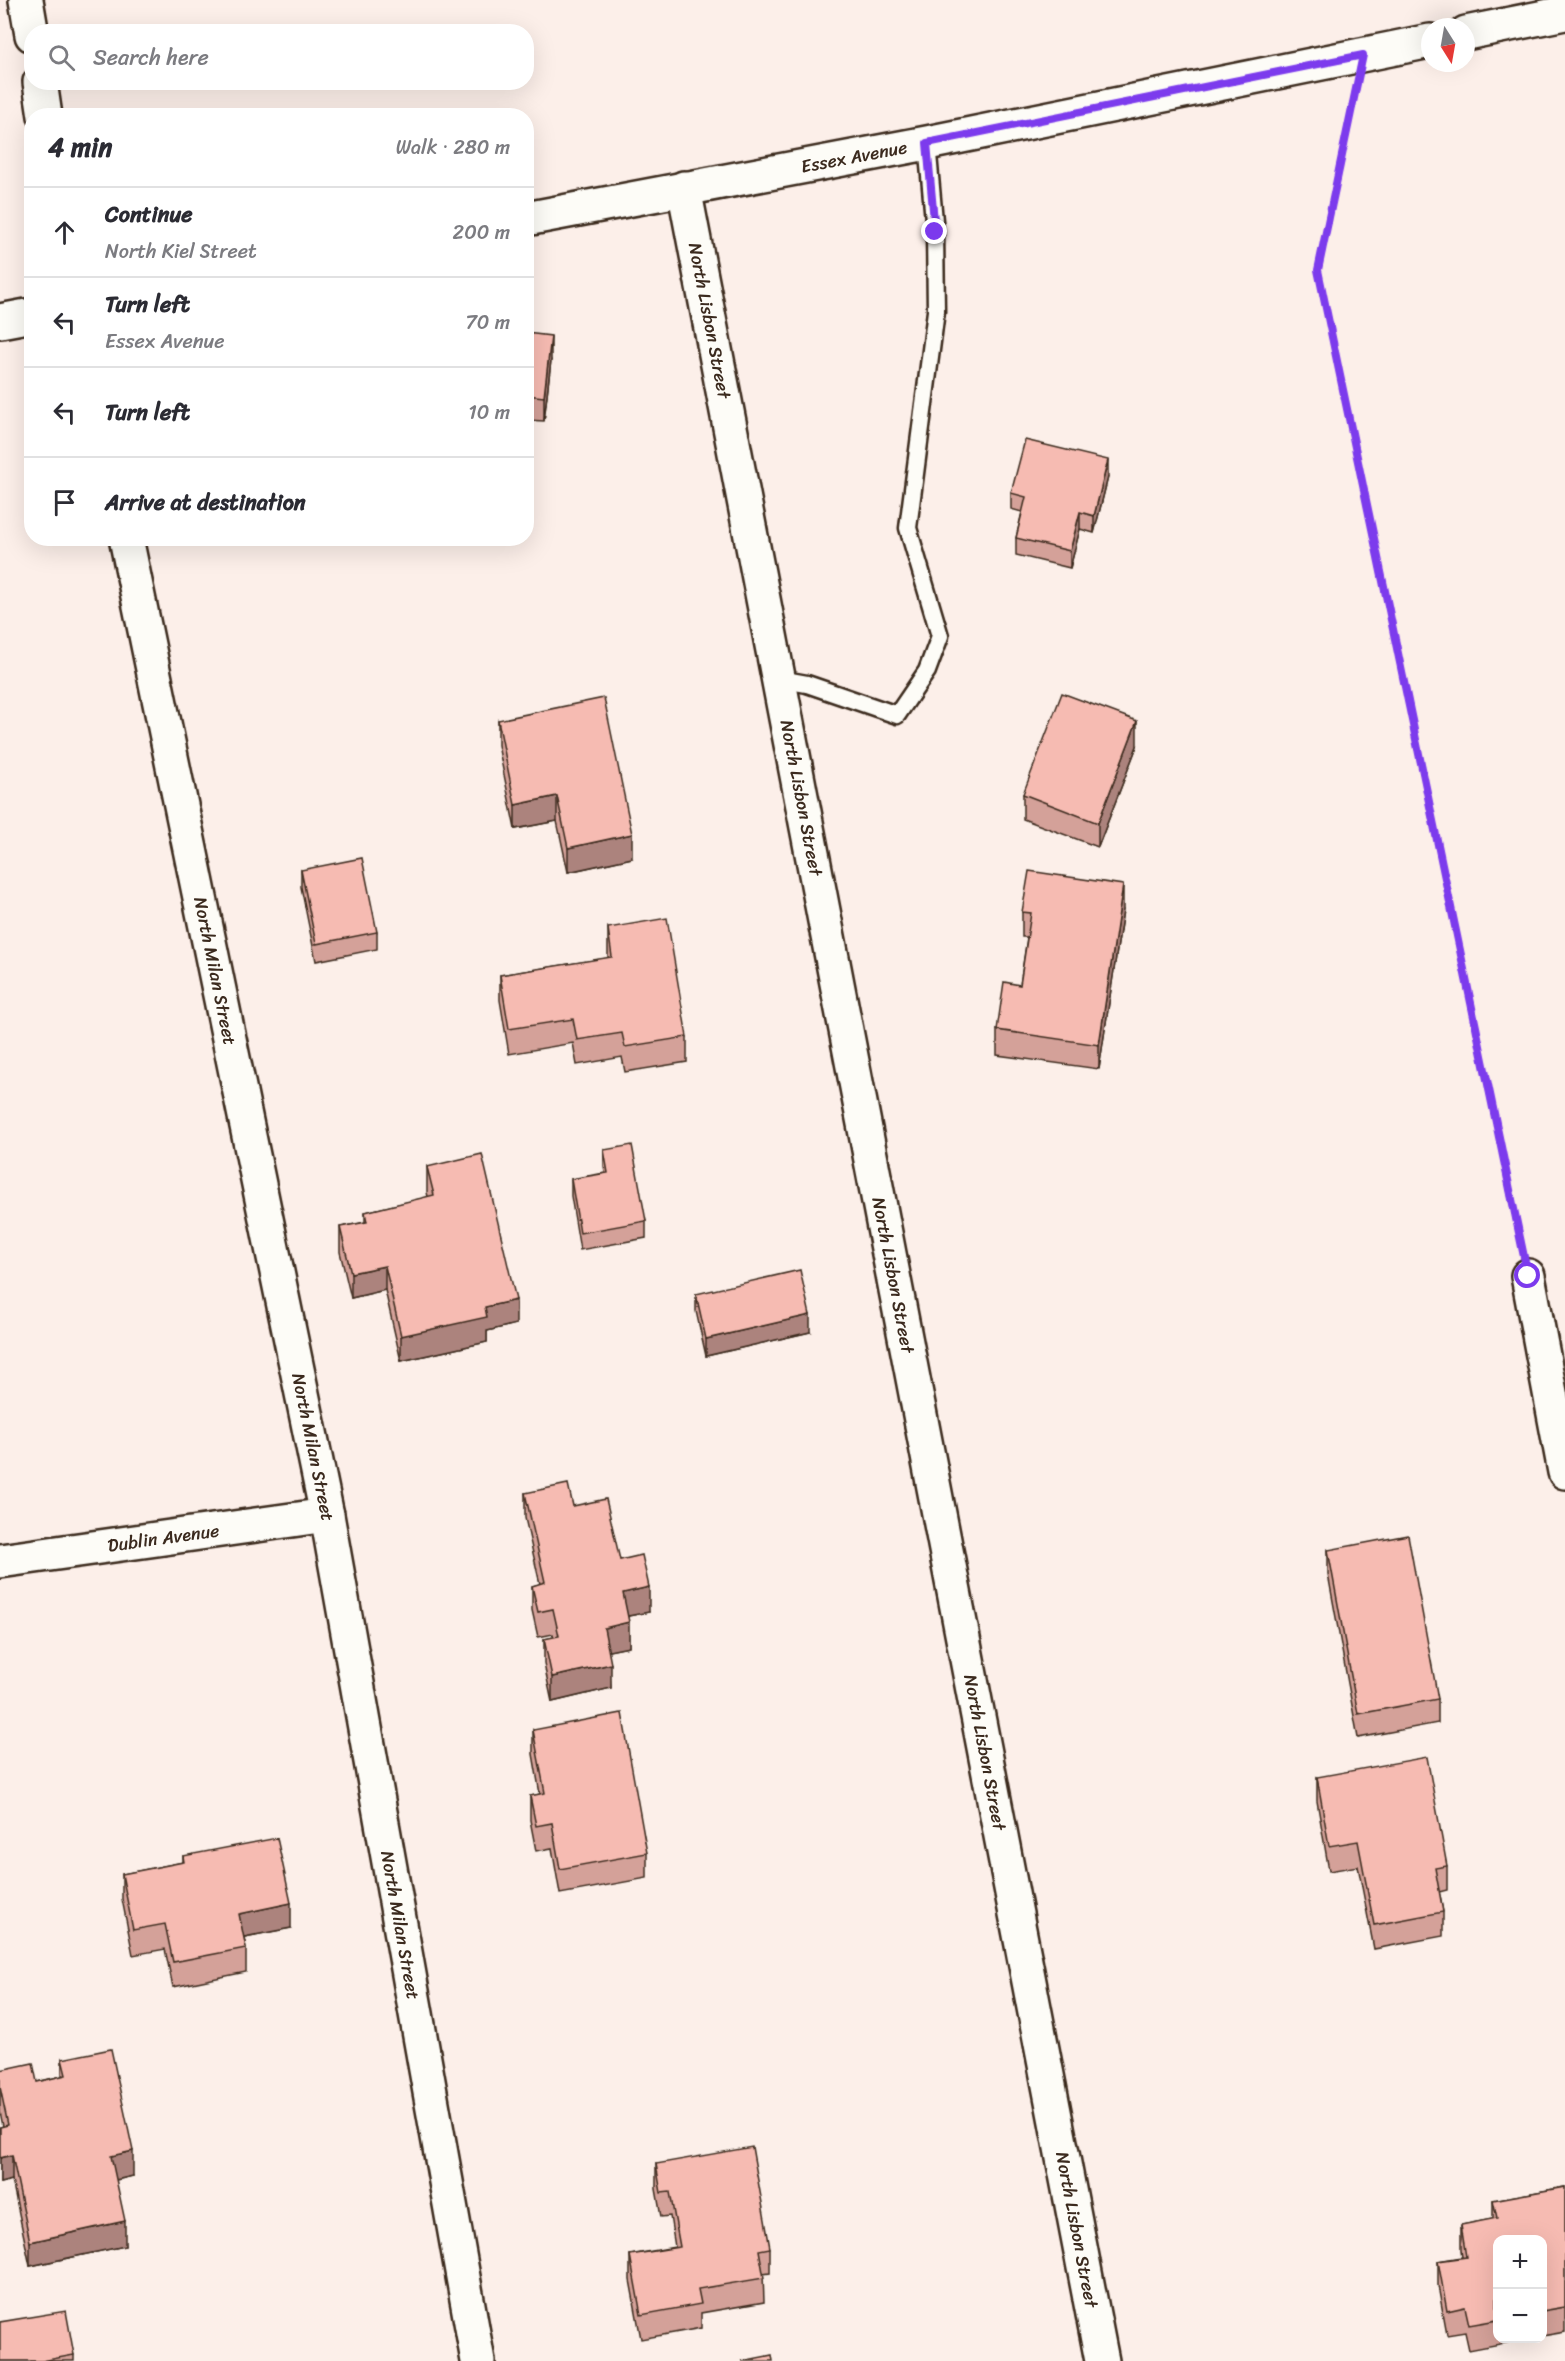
<!DOCTYPE html>
<meta charset="utf-8">
<style>
body{margin:0;font-family:Sriracha,sans-serif;background:#f2f2f3;color:#2b2b33}
.controls{position:absolute;right:18px;bottom:18px;display:grid;overflow:hidden;border-radius:12px;box-shadow:0 6px 24px #0002}
.controls button{width:54px;height:54px;display:grid;place-items:center;padding:0;border:0;border-bottom:2px solid #e1e1e2;background:#fff;color:#2b2b33;font:30px sans-serif}
.compass{position:absolute;left:1421px;top:18px;width:54px;height:54px;border-radius:50%;background:#fff;box-shadow:0 6px 24px #0002;rotate:169deg}
.stop{position:absolute;width:18px;height:18px;margin:-14px;border:4px solid #7c3aed;border-radius:50%;background:#fff}
.stop.end{background:#7c3aed;border-color:#fff;box-shadow:0 2px 6px #0008}
.list{margin:0;padding:0;list-style:none}
h2{display:flex;justify-content:space-between;align-items:center;height:78px;margin:0;padding:0 24px;font-size:26px}
h2 small{font-size:20px;font-weight:400;color:#7c7c81}
.list li{display:grid;grid-template-columns:39px 1fr auto;gap:18px;align-items:center;box-sizing:border-box;height:90px;padding:0 24px;border-top:2px solid #e1e1e2}
.list b{display:block;font-size:22px;white-space:nowrap}
.list p{margin:0;font-size:20px;white-space:nowrap;color:#7c7c81}
.list em{font-size:20px;font-style:normal;color:#7c7c81}
.icon{flex:none;width:33px;height:33px;fill:none;stroke:currentColor;stroke-width:2;stroke-linecap:round;stroke-linejoin:round}
.map{position:relative;flex:none;width:1565px;height:2361px;overflow:hidden}
.search{position:absolute;background:#fff;box-shadow:0 6px 24px #0002;left:24px;top:24px;width:510px;height:66px;display:flex;align-items:center;gap:15px;box-sizing:border-box;padding:0 21px;border-radius:24px;color:#7c7c81;font-size:22px}
.panel{position:absolute;background:#fff;box-shadow:0 6px 24px #0002;left:24px;top:108px;width:510px;height:438px;border-radius:24px}
.map>svg:first-child{display:block}
.lines{fill:none;stroke-linecap:round;stroke-linejoin:round}
.lane-casing{stroke:#3b2a1e;stroke-width:21}
.street-casing{stroke:#3b2a1e;stroke-width:38}
.path{stroke:#3b2a1e;stroke-width:4;stroke-dasharray:1.5 4.5;stroke-linecap:butt}
.lane{stroke:#fdfcf7;stroke-width:16}
.street{stroke:#fdfcf7;stroke-width:33}
.wall{fill:#d4a199;stroke:#3b2a1e;stroke-width:1.5}
.shaded-wall{fill:#ac837d;stroke:#3b2a1e;stroke-width:1.5}
.building{fill:#f6bbb2;stroke:#3b2a1e;stroke-width:1.5}
.route{stroke:#7c3aed;stroke-width:8}
.labels{text-anchor:middle;stroke-width:4.5;stroke-linejoin:round;paint-order:stroke}
.street-label{font-size:18px;fill:#3b2a1e;stroke:#fdfcf7}
</style>
<div class="map">
<svg width="1565" height="2361" viewBox="0 0 1565 2361">
<rect width="100%" height="100%" fill="#fcefe9"/>
<filter id="ink" filterUnits="userSpaceOnUse"><feTurbulence type="fractalNoise" baseFrequency=".0167" numOctaves="2"/><feDisplacementMap in="SourceGraphic" scale="12" xChannelSelector="R" yChannelSelector="G"/><feConvolveMatrix kernelMatrix="1 2 1 2 8 2 1 2 1" color-interpolation-filters="sRGB"/></filter>
<g filter="url(#ink)">
<g class="lines">
<defs>
<path id="lane" d="M779 679 807 684 897 715 927 671 940 636 908 528 936 311 935 232 927 143"/>
<g id="street">
<path d="M26 0 32 35"/>
<path d="M1466 33 1565 13"/>
<path d="M40 82 45 116"/>
<path id="s1" d="M684 188 1102 2361"/>
<path id="s2" d="M526 219 927 143 1430 41"/>
<path d="M0 321 32 315"/>
<path id="s3" d="M126 538 327 1515 478 2361"/>
<path d="M1528 1276 1565 1472"/>
<path id="s4" d="M0 1561 327 1515"/>
</g>
</defs>
<use href="#lane" class="lane-casing"/>
<use href="#street" class="street-casing"/>
<path class="path" d="M1354 96 1318 270 1520 1240"/>
<use href="#lane" class="lane"/>
<use href="#street" class="street"/>
</g>
<g class="wall">
<path d="M526 333 551 360 544 421 526 420Z"/>
<path d="M1108 477 1094 533 1080 529 1070 568 1016 555V538L1022 512 1011 509V493Z"/>
<path d="M498 720 632 858 568 872 557 821 515 829 498 745Z"/>
<path d="M1137 746 1098 847 1023 819V794Z"/>
<path d="M301 870 377 932V949L316 961 301 887Z"/>
<path d="M1123 910 1099 1069 997 1055V1030L1020 985 1027 937H1022V912Z"/>
<path d="M608 928 687 1037V1062L625 1072 622 1057 577 1065 573 1043 509 1054 500 1000V975L608 958Z"/>
<path d="M604 1150 646 1221V1238L580 1250 571 1196V1179L605 1173 604 1167Z"/>
<path d="M427 1167 516 1324 487 1331V1342L401 1361 385 1290 351 1298 340 1252V1227L365 1222V1212L428 1197 427 1192Z"/>
<path d="M696 1294 810 1332 706 1356 696 1311Z"/>
<path d="M525 1493 573 1506 620 1560 649 1612 628 1616 629 1647 608 1651 611 1688 552 1702 544 1664V1639L554 1637 553 1634 538 1637 532 1610V1586L540 1584 525 1518Z"/>
<path d="M1328 1550 1438 1699V1723L1358 1738 1328 1574Z"/>
<path d="M533 1730 647 1853V1878L560 1894 552 1848 536 1851 530 1820V1796L540 1794 533 1754Z"/>
<path d="M1317 1777 1447 1866V1890L1439 1892 1443 1912V1936L1374 1949 1358 1866 1329 1871 1317 1801Z"/>
<path d="M183 1856 291 1928 244 1937 246 1948V1972L173 1987 165 1949 133 1955 122 1899V1874L183 1862Z"/>
<path d="M62 2059 133 2176 116 2180 125 2246 30 2266 12 2180 0 2183V2127L3 2126 0 2112V2070L37 2082 62 2076Z"/>
<path d="M656 2164 770 2248V2273L763 2274 764 2302 701 2313V2328L641 2339 630 2280V2255L675 2247 670 2216 661 2217 656 2189Z"/>
<path d="M1565 2187V2332L1542 2336V2240H1497V2338H1516V2341L1469 2350 1465 2332 1447 2335 1438 2286V2261L1462 2257 1461 2250V2225L1493 2219V2200Z"/>
<path d="M74 2355V2361H0Z"/>
</g>
<g class="shaded-wall">
<path d="M551 336V360L544 421V397Z"/>
<path d="M1108 460V477L1094 533V516Z"/>
<path d="M1080 512V529L1070 568V551Z"/>
<path d="M1137 721V746L1098 847V823Z"/>
<path d="M557 796V821L515 829V805Z"/>
<path d="M632 834V858L568 872V848Z"/>
<path d="M1123 885V910L1099 1069V1045Z"/>
<path d="M385 1266V1290L351 1298V1273Z"/>
<path d="M516 1300V1324L487 1331V1342L401 1361V1336L485 1307Z"/>
<path d="M810 1315V1332L706 1356V1339Z"/>
<path d="M649 1587V1612L623 1617V1593Z"/>
<path d="M629 1622V1647L604 1652V1628Z"/>
<path d="M611 1664V1688L552 1702V1677Z"/>
<path d="M291 1903V1928L239 1938V1914Z"/>
<path d="M133 2151V2176L111 2181V2156Z"/>
<path d="M12 2155V2180L0 2183V2158Z"/>
<path d="M125 2221V2246L30 2266V2242Z"/>
</g>
<g class="building">
<path d="M526 333 551 336 544 397 526 395Z"/>
<path d="M1025 440 1108 460 1094 516 1080 512 1070 551 1016 538 1026 497 1011 493Z"/>
<path d="M1062 693 1137 721 1098 823 1023 794Z"/>
<path d="M604 698 632 834 568 848 557 796 515 805 498 720Z"/>
<path d="M362 858 377 932 316 944 301 870Z"/>
<path d="M1029 871 1123 885 1099 1045 997 1030 1004 982 1020 985 1031 913 1022 912Z"/>
<path d="M667 918 687 1037 625 1047 622 1033 577 1040 573 1019 509 1029 500 975 612 957 608 928Z"/>
<path d="M632 1145 646 1221 580 1233 571 1179 608 1173 604 1150Z"/>
<path d="M482 1154 516 1300 485 1307 487 1317 401 1336 385 1266 351 1273 340 1227 367 1222 365 1212 434 1195 427 1167Z"/>
<path d="M800 1270 810 1315 706 1339 696 1294Z"/>
<path d="M568 1484 573 1506 606 1499 620 1560 642 1555 649 1587 623 1593 629 1622 604 1628 611 1664 552 1677 544 1639 559 1636 553 1609 538 1612 532 1586 545 1582 525 1493Z"/>
<path d="M1408 1535 1438 1699 1358 1714 1328 1550Z"/>
<path d="M622 1713 647 1853 560 1869 552 1823 536 1826 530 1796 545 1793 533 1730Z"/>
<path d="M1427 1757 1447 1866 1435 1868 1443 1912 1374 1925 1358 1841 1329 1846 1317 1777Z"/>
<path d="M277 1838 291 1903 239 1914 246 1948 173 1962 165 1924 133 1930 122 1874 184 1862 183 1856Z"/>
<path d="M111 2049 133 2151 111 2156 125 2221 30 2242 12 2155 0 2158V2127L8 2125 0 2087V2070L33 2063 37 2082 66 2075 62 2059Z"/>
<path d="M752 2147 770 2248 759 2250 764 2278 698 2289 701 2304 641 2315 630 2255 680 2247 670 2192 661 2193 656 2164Z"/>
<path d="M1565 2187V2307L1542 2311V2240H1497V2320L1469 2325 1465 2307 1447 2311 1438 2261 1466 2257 1461 2225 1497 2218 1493 2200Z"/>
<path d="M66 2311 74 2355 42 2361H0V2322Z"/>
<path d="M772 2355 773 2361H742Z"/>
</g>
</g>
<g class="lines" filter="url(#ink)">
<path class="route" d="M935 232 927 143 1363 55 1318 270 1528 1276"/>
</g>
<g class="labels">
<g class="street-label">
<text dy="6" stroke="none"><textPath href="#s2" startOffset="334">Essex Avenue</textPath></text>
<text dy="6" stroke="none"><textPath href="#s1" startOffset="135">North Lisbon Street</textPath></text>
<text dy="6" stroke="none"><textPath href="#s1" startOffset="621">North Lisbon Street</textPath></text>
<text dy="6" stroke="none"><textPath href="#s3" startOffset="442">North Milan Street</textPath></text>
<text dy="6" stroke="none"><textPath href="#s1" startOffset="1107">North Lisbon Street</textPath></text>
<text dy="6" stroke="none"><textPath href="#s3" startOffset="928">North Milan Street</textPath></text>
<text dy="6" stroke="none"><textPath href="#s4" startOffset="165">Dublin Avenue</textPath></text>
<text dy="6" stroke="none"><textPath href="#s1" startOffset="1593">North Lisbon Street</textPath></text>
<text dy="6" stroke="none"><textPath href="#s3" startOffset="1414">North Milan Street</textPath></text>
<text dy="6" stroke="none"><textPath href="#s1" startOffset="2079">North Lisbon Street</textPath></text>
</g>
</g>
</svg>
<div class="controls">
<button>+</button>
<button>−</button>
</div>
<svg class="compass" viewBox="-18 -18 36 36"><path d="M0-13l5 13h-10z" fill="#e53935"/><path d="M0 13l5-13h-10z" fill="#7c7c81"/></svg>
<div class="stop" style="left:1528px;top:1276px"></div>
<div class="stop end" style="left:935px;top:232px"></div>
<div class="search"><svg class="icon" aria-label="search" viewBox="0 0 24 24"><circle cx="10" cy="10" r="6"/><path d="M15 15l6 6"/></svg>Search here</div>
<section class="panel">
<h2>4 min<small>Walk · 280 m</small></h2>
<ul class="list">
<li><svg class="icon" aria-label="ahead" viewBox="0 0 24 24"><path d="M12 20V5M6 11l6-6 6 6"/></svg><div><b>Continue</b><p>North Kiel Street</p></div><em>200 m</em></li>
<li><svg class="icon" aria-label="left" viewBox="0 0 24 24"><path d="M17 20v-9H6M10 6l-5 5 5 5"/></svg><div><b>Turn left</b><p>Essex Avenue</p></div><em>70 m</em></li>
<li><svg class="icon" aria-label="left" viewBox="0 0 24 24"><path d="M17 20v-9H6M10 6l-5 5 5 5"/></svg><div><b>Turn left</b></div><em>10 m</em></li>
<li><svg class="icon" aria-label="arrive" viewBox="0 0 24 24"><path d="M6 21V4h12l-3 4 3 4H6"/></svg><div><b>Arrive at destination</b></div></li>
</ul>
</section>
</div>
